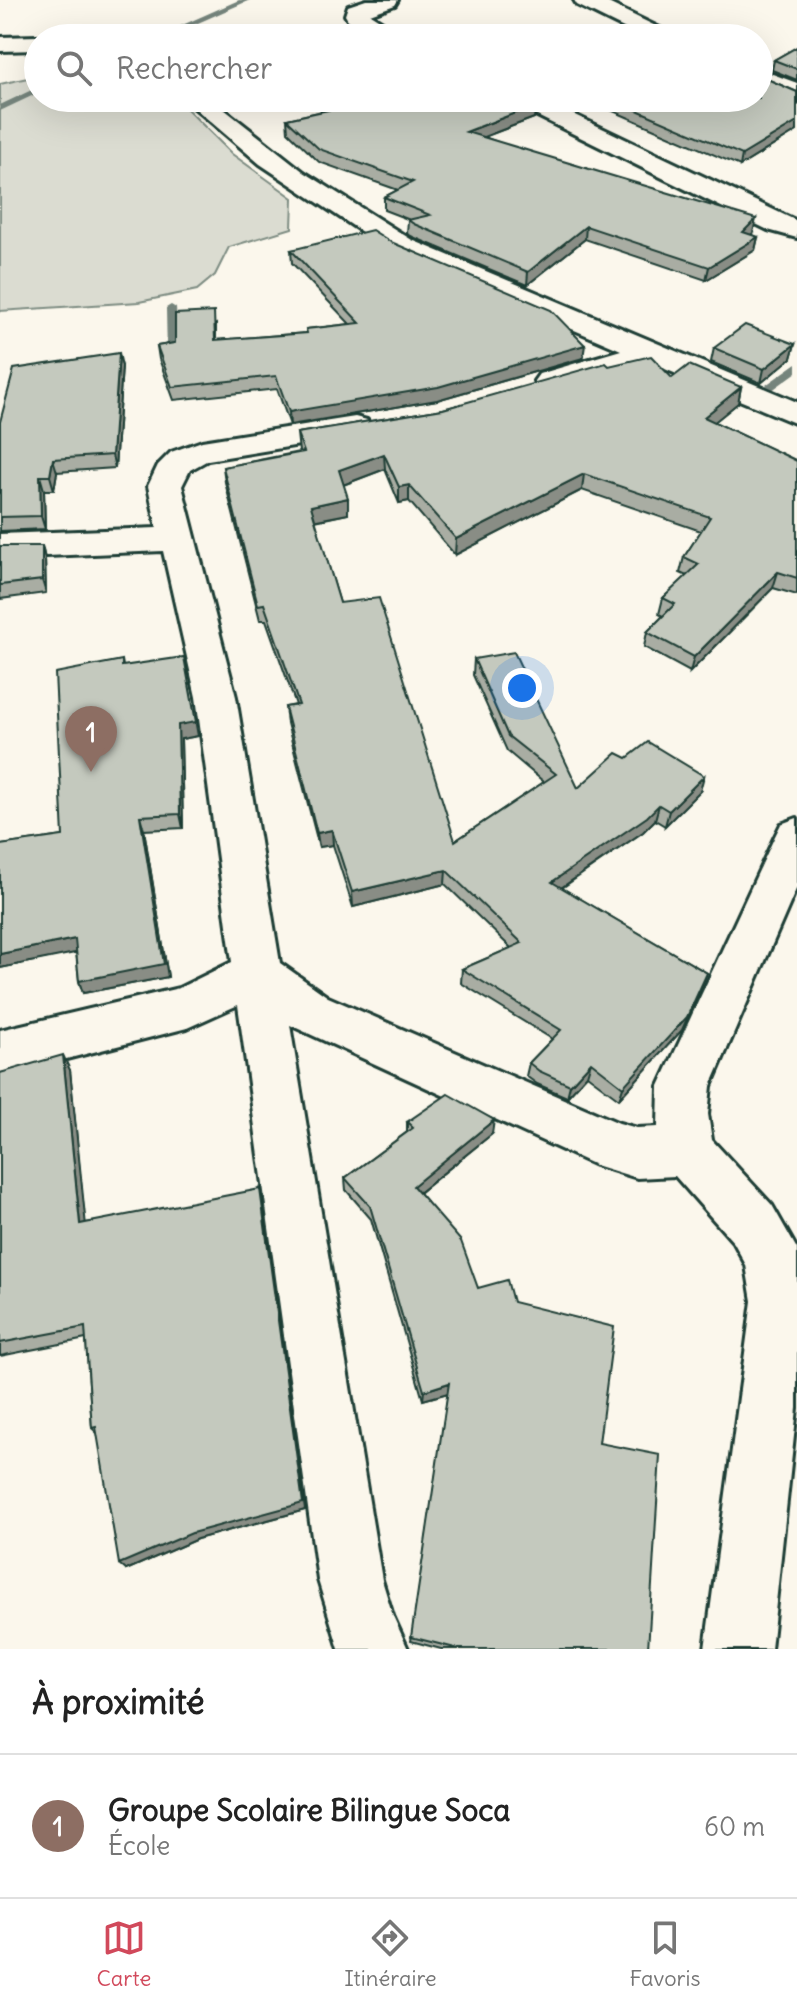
<!DOCTYPE html>
<html lang="fr">
<meta charset="utf-8">
<style>
body{margin:0;font-family:Delius,sans-serif;background:#f2f2f2;color:#222}
.you{position:absolute;left:522px;top:688px;width:28px;height:28px;margin:-20px;border:6px solid #fff;border-radius:50%;background:#1a73e8;box-shadow:0 0 0 12px #1a73e833}
.badge{display:grid;place-items:center;width:52px;height:52px;border-radius:50%;background:#d1495b;color:#fff;font-size:26px;font-weight:700}
.pin{position:absolute;translate:-50% -66px;filter:drop-shadow(0 2px 4px #0008)}
.pin::after{content:'';position:absolute;top:42px;width:28px;height:24px;background:inherit;clip-path:polygon(0 0,100% 0,50% 100%)}
.list{margin:0;padding:0;list-style:none}
h2{display:flex;justify-content:space-between;align-items:center;height:104px;margin:0;padding:0 32px;font-size:34px}
h2 small{font-size:26px;font-weight:400;color:#767676}
.list li{display:grid;grid-template-columns:52px 1fr auto;gap:24px;align-items:center;box-sizing:border-box;height:144px;padding:0 32px;border-top:2px solid #e0e0e0}
.list b{display:block;font-size:30px;white-space:nowrap}
.list p{margin:0;font-size:26px;white-space:nowrap;color:#767676}
.list em{font-size:26px;font-style:normal;color:#767676}
.icon{flex:none;width:44px;height:44px;fill:none;stroke:currentColor;stroke-width:2;stroke-linecap:round;stroke-linejoin:round}
.map{position:relative;flex:none;width:797px;height:1649px;overflow:hidden}
.search{position:absolute;background:#fff;box-shadow:0 8px 32px #0002;left:24px;right:24px;top:24px;height:88px;display:flex;align-items:center;gap:20px;box-sizing:border-box;padding:0 28px;border-radius:44px;color:#767676;font-size:30px}
.sheet{height:248px;background:#fff}
nav{display:flex;justify-content:space-around;align-items:center;box-sizing:border-box;height:112px;border-top:2px solid #e0e0e0;background:#fff;font-size:22px;color:#767676}
nav a{display:grid;justify-items:center;gap:4px}
nav .on{color:#d1495b}
.map>svg:first-child{display:block}
.green{fill:#dbdcd1;stroke:#7d8c82;stroke-width:2}
.lines{fill:none;stroke-linecap:round;stroke-linejoin:round}
.stream{fill:#74847b;fill-rule:evenodd}
.street-casing{stroke:#1f3d34;stroke-width:6}
.street{fill:#fbf7ec;fill-rule:evenodd}
.wall{fill:#a9ada3;stroke:#1f3d34;stroke-width:2}
.shaded-wall{fill:#898d85;stroke:#1f3d34;stroke-width:2}
.building{fill:#c4c9be;stroke:#1f3d34;stroke-width:2}
</style>
<div class="map">
<svg width="797" height="1649" viewBox="0 0 797 1649">
<rect width="100%" height="100%" fill="#fbf7ec"/>
<filter id="ink" filterUnits="userSpaceOnUse"><feTurbulence type="fractalNoise" baseFrequency=".0125" numOctaves="2"/><feDisplacementMap in="SourceGraphic" scale="16" xChannelSelector="R" yChannelSelector="G"/><feConvolveMatrix kernelMatrix="1 2 1 2 8 2 1 2 1" color-interpolation-filters="sRGB"/></filter>
<g filter="url(#ink)">
<path class="green" d="M32 77 38 78V98H176L232 154 293 198 292 228 229 247 215 275 197 290 139 302 0 311V84Z"/>
<g class="lines">
<g class="stream">
<path d="M239 0H250L164 38H153Z"/>
<path d="M38 87V93L0 111V105Z"/>
<path d="M171 305 176 308 179 356 173 359 167 356 166 308Z"/>
<path d="M797 363V372L764 396H756V392Z"/>
</g>
<defs>
<g id="street">
<path d="M366 0H398L395 5 370 14 408 38H380L348 20 345 15 348 6Z"/>
<path d="M574 0H602L670 33 673 38H644L577 5Z"/>
<path d="M38 36 45 38H38V50L0 51V37Z"/>
<path d="M759 69 797 83V103L759 84Z"/>
<path d="M183 98H210L304 172 412 240 797 402V424L648 362 550 391 539 388 534 381 539 374 621 350 392 252 260 164Z"/>
<path d="M508 98H539L797 221V238L768 230 511 103Z"/>
<path d="M355 417 367 420 372 427 367 434 208 460 190 470 182 486 236 697 280 963 328 997 619 1123 637 1128 658 1127 659 1086 775 836 781 824 797 818V887L711 1086 708 1114 712 1140 772 1205 797 1249V1408L771 1649H705L752 1301 746 1265 734 1243 675 1176 637 1178 595 1165 290 1025 382 1580 393 1616 408 1649H339L318 1580 238 1005 187 1028 0 1076V1030L179 988 232 962 196 697 163 551 0 558V534L157 528 148 486 158 465 171 452 202 441Z"/>
</g>
</defs>
<use href="#street" class="street-casing"/>
<use href="#street" class="street"/>
</g>
<g class="wall">
<path d="M797 47V80L772 70 774 60Z"/>
<path d="M759 72 760 76 797 92V131L740 166 583 98H759Z"/>
<path d="M301 98H520L536 105 534 118 484 137 753 233 751 234 758 237 755 250 706 280 585 239 527 285 413 237 407 234 408 220H410L384 210V197L398 190 319 162 288 132 287 119 323 111Z"/>
<path d="M391 242 583 358 437 400 290 425 277 389 174 400 159 359 157 346 175 343 216 324V340L306 333V329L350 324 292 263 291 250Z"/>
<path d="M795 344 791 358 761 383 711 362 714 348Z"/>
<path d="M122 366 115 468 57 472 54 490H44L45 529 0 531V422Z"/>
<path d="M609 366 672 378 741 387 738 403 714 422 797 461V595L773 588 690 672 644 647 647 632 663 616 659 614 663 598 687 576 680 573 684 557 701 531 582 490 455 555 409 501 399 503 385 469 343 485 348 514 315 521 340 603 455 841 544 782 507 751 473 675 474 659 578 788 700 791 665 826 655 820 643 832 562 888 707 973 682 1030 619 1099 587 1075 567 1097 537 1084 526 1076 529 1063 552 1039 461 983 462 969 511 948 445 884 353 907 333 845 319 847 287 723 285 707 296 705 266 620H260L225 482 223 467 299 452 297 433 443 409Z"/>
<path d="M0 546H42L45 559 46 593 0 599Z"/>
<path d="M122 660 123 666 198 736 181 739 183 828 144 830 168 977 83 993 79 981 76 952 0 968V845L63 836Z"/>
<path d="M70 1070 85 1223 262 1202 305 1510 197 1539 126 1570 98 1434 92 1428 86 1339 0 1356V1073Z"/>
<path d="M407 1122 492 1134 419 1193 478 1288 513 1302 599 1443 648 1649H441L411 1641 448 1393 423 1400 371 1219 346 1190 345 1178 407 1132Z"/>
</g>
<g class="shaded-wall">
<path d="M536 105 534 118 465 144 466 132Z"/>
<path d="M797 122V131L740 166 742 155Z"/>
<path d="M756 219 753 233 740 245 743 232Z"/>
<path d="M586 226 585 239 527 285 528 272Z"/>
<path d="M758 237 755 250 706 280 709 267Z"/>
<path d="M795 344 791 358 761 383 764 369Z"/>
<path d="M585 345 583 358 437 400 290 425 289 412Z"/>
<path d="M119 353 122 366 115 468 112 455Z"/>
<path d="M741 387 738 403 701 433 704 417Z"/>
<path d="M384 454 385 469 340 486 339 470Z"/>
<path d="M53 459 57 472 54 490 50 476Z"/>
<path d="M584 474 582 490 455 555 456 539Z"/>
<path d="M40 476 44 490 45 529 41 516Z"/>
<path d="M409 485V501L399 503V487Z"/>
<path d="M348 498V514L312 521 311 506Z"/>
<path d="M42 546 45 559 46 593 42 580Z"/>
<path d="M778 572 773 588 690 672 694 657Z"/>
<path d="M184 657 198 736 181 739 183 828 180 814 178 725Z"/>
<path d="M704 776 700 791 665 826 669 811Z"/>
<path d="M659 805 655 820 643 832 549 896 552 882Z"/>
<path d="M140 816 144 830 168 977 83 993 79 981Z"/>
<path d="M332 830 333 845 319 847 317 833Z"/>
<path d="M446 870 445 884 353 907 352 892Z"/>
<path d="M75 939 80 952 0 968V954Z"/>
<path d="M707 973 682 1030 619 1099 623 1087Z"/>
<path d="M63 1055 70 1070 87 1236 80 1224Z"/>
<path d="M591 1062 587 1075 567 1097 570 1085Z"/>
<path d="M494 1120 492 1134 412 1198 413 1186Z"/>
<path d="M260 1189 262 1202 305 1510 197 1539 126 1570 119 1564Z"/>
<path d="M449 1383 448 1393 423 1400 424 1391Z"/>
</g>
<g class="building">
<path d="M375 32 390 38H359Z"/>
<path d="M797 47V69L774 60Z"/>
<path d="M759 72 760 76 797 92V122L742 155 609 98H759Z"/>
<path d="M321 98H520L536 105 466 132 756 219 743 232 758 237 709 267 586 226 528 272 414 224 408 220 430 215 384 197 413 182 319 149 287 119 337 108Z"/>
<path d="M372 230 391 242 551 310 585 345 438 387 289 412 276 376 172 387 157 346 175 343V314L214 312 215 340 307 333 306 329 360 323 291 250Z"/>
<path d="M745 325 795 344 764 369 714 348Z"/>
<path d="M119 353 112 455 53 459 50 476H40L41 516 0 517V422L14 369Z"/>
<path d="M651 356 672 378 689 365 741 387 704 417 797 461V578L778 572 694 657 647 632 675 604 663 598 699 564 684 557 710 517 584 474 456 539 409 485 399 487 384 454 339 470 348 498 311 506 340 603 379 598 455 841 556 774 508 736 474 659 514 652 578 788 617 753 627 758 648 742 704 776 669 811 659 805 647 817 552 882 707 973 687 1017 623 1087 591 1062 570 1085 539 1071 529 1063 561 1030 462 969 522 943 446 870 352 892 332 830 317 833 285 707 299 705 264 604 258 605 223 467 304 452 297 433 443 409 606 363 609 366Z"/>
<path d="M0 546H42V580L0 585Z"/>
<path d="M184 657 196 722 178 725 180 814 140 816 164 964 79 981 75 939 0 954V845L63 836 55 673 122 660V666Z"/>
<path d="M63 1055 80 1224 260 1189 303 1503 192 1533 119 1564 96 1427 92 1428 85 1327 0 1343V1073Z"/>
<path d="M448 1094 494 1120 413 1186 461 1241 478 1288 507 1280 513 1302 614 1327 599 1443 660 1455 648 1649H459L411 1637 449 1383 424 1391 370 1206 345 1178 413 1128 407 1122Z"/>
</g>
</g>
</svg>
<div class="you"></div>
<div class="pin badge" style="left:91px;top:772px;background:#8d6e63">1</div>
<div class="search"><svg class="icon" aria-label="search" viewBox="0 0 24 24"><circle cx="10" cy="10" r="6"/><path d="M15 15l6 6"/></svg>Rechercher</div>
</div>
<section class="sheet">
<h2>À proximité<small></small></h2>
<ul class="list">
<li><span class="badge" style="background:#8d6e63">1</span><div><b>Groupe Scolaire Bilingue Soca</b><p>École</p></div><em>60 m</em></li>
</ul>
</section>
<nav>
<a class="on"><svg class="icon" aria-label="map" viewBox="0 0 24 24"><path d="M3 6l6-2 6 2 6-2v14l-6 2-6-2-6 2zM9 4v14M15 6v14"/></svg>Carte</a>
<a><svg class="icon" aria-label="directions" viewBox="0 0 24 24"><path d="M12 3l9 9-9 9-9-9zM9 14v-3h6M13 9l2 2-2 2"/></svg>Itinéraire</a>
<a><svg class="icon" aria-label="saved" viewBox="0 0 24 24"><path d="M7 4h10v16l-5-4-5 4z"/></svg>Favoris</a>
</nav>
